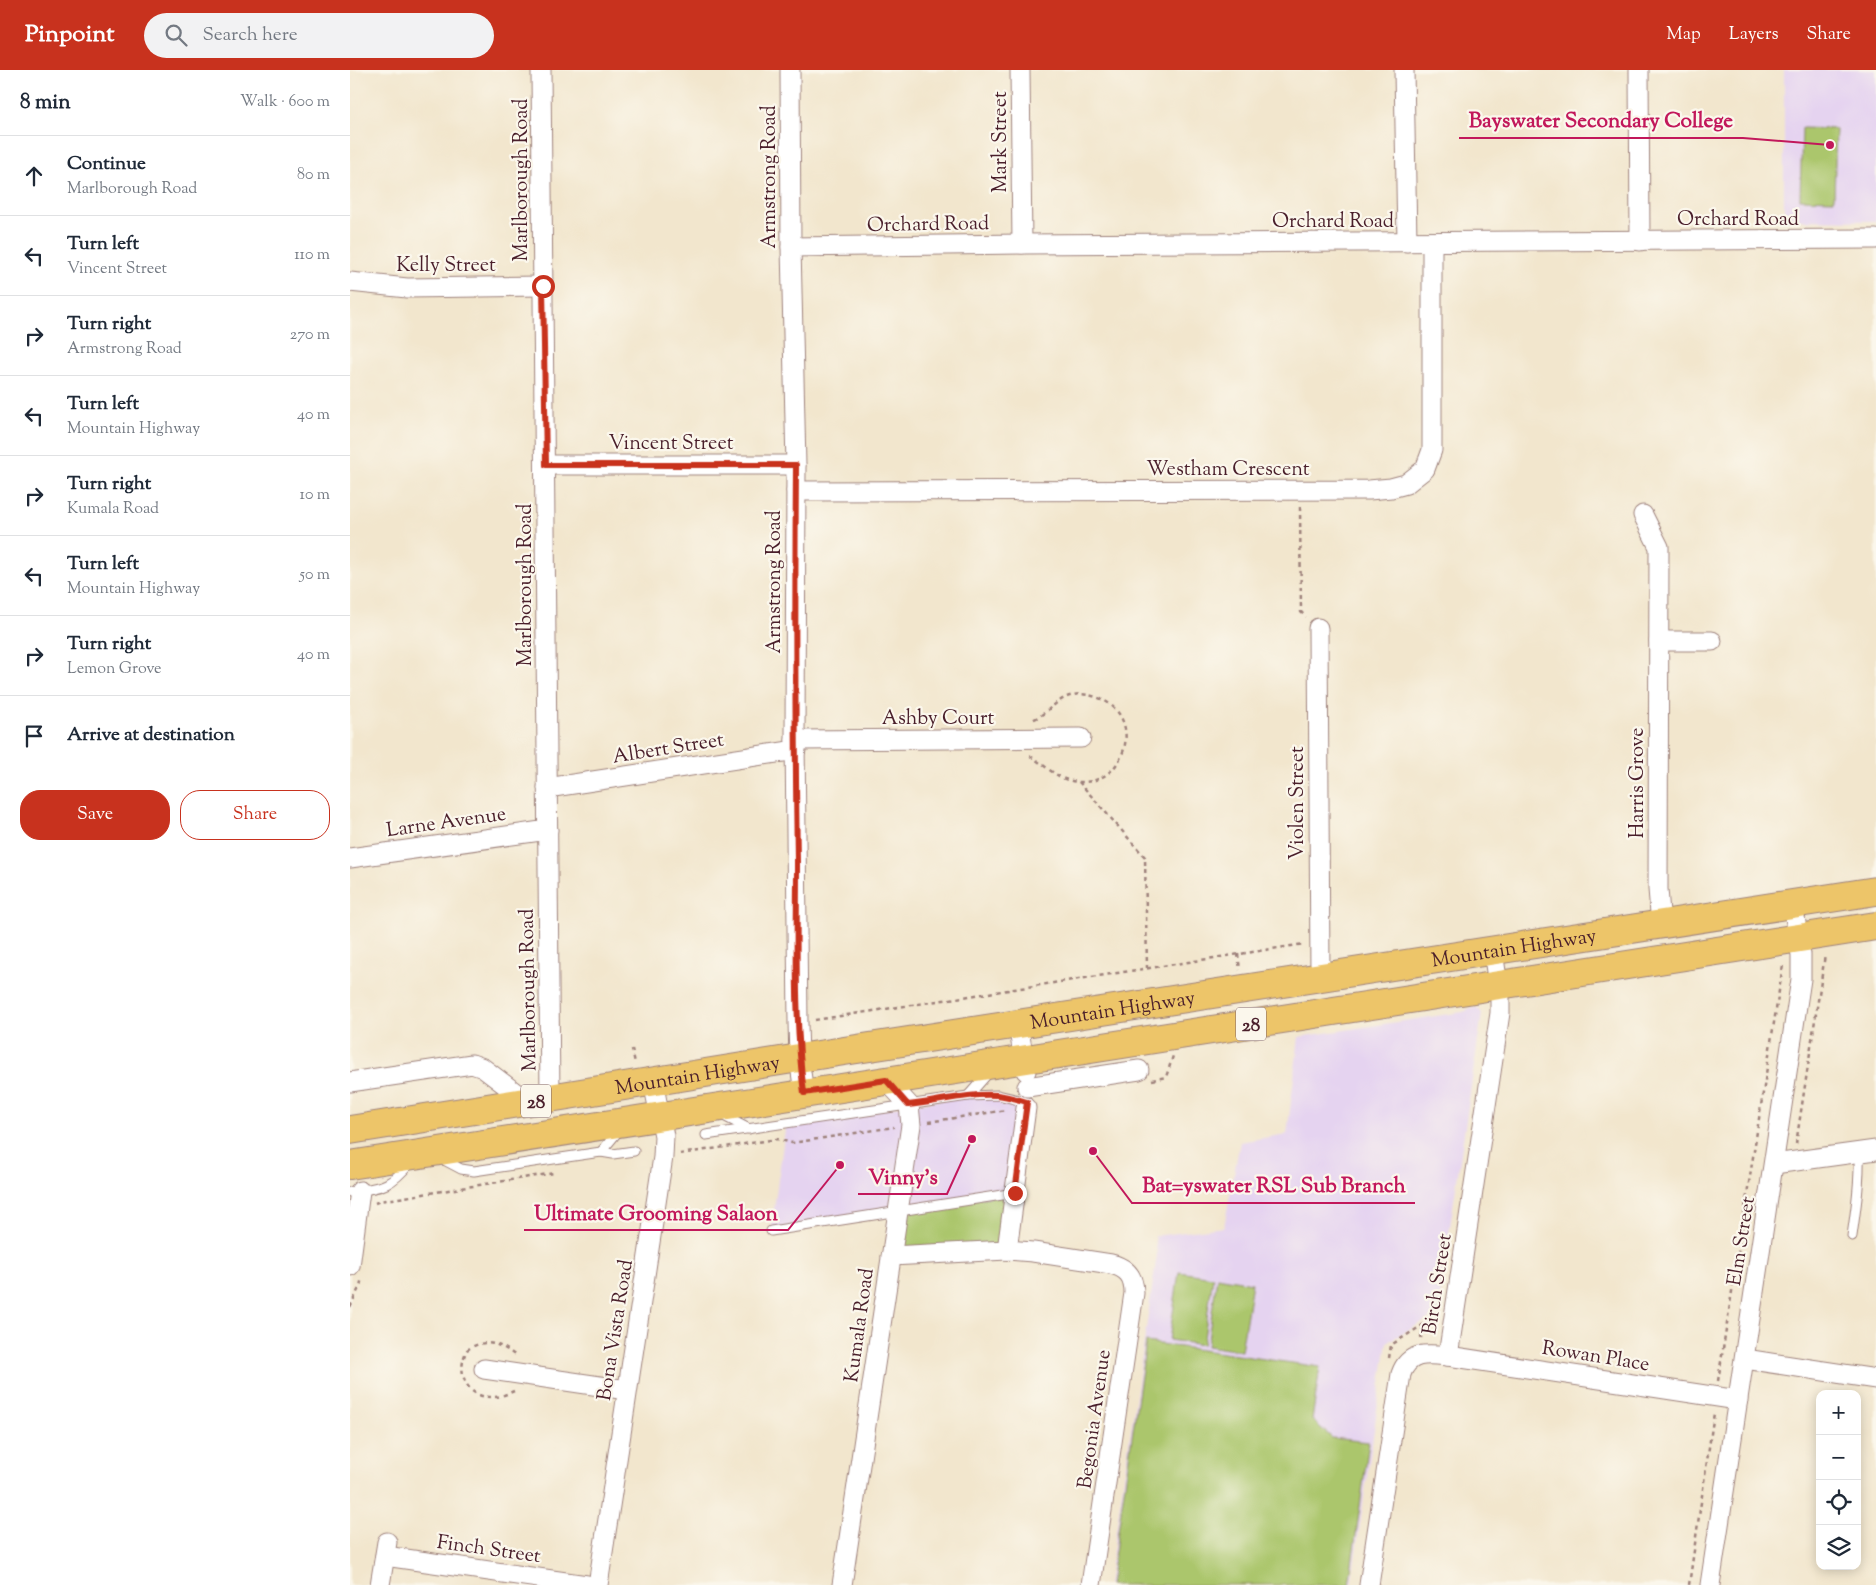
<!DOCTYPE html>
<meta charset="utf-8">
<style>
body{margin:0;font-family:"Sorts Mill Goudy",serif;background:#f2f2f3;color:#1f2937}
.controls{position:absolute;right:15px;bottom:15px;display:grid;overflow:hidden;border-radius:10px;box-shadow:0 2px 12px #0003}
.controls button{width:45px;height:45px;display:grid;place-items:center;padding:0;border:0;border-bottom:1px solid #e0e1e3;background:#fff;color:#1f2937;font:25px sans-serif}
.stop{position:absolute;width:15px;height:15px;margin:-11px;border:4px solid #c8321e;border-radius:50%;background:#fff}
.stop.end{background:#c8321e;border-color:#fff;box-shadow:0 1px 5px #0008}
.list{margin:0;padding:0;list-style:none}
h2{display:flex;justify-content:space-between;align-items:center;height:65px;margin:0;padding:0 20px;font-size:21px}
h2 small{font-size:16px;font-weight:400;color:#747a83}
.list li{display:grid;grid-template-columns:32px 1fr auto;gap:15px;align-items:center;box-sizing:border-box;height:80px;padding:0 20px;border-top:1px solid #e0e1e3}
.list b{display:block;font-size:19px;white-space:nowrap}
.list p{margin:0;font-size:16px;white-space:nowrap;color:#747a83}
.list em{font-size:16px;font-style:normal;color:#747a83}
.actions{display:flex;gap:10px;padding:15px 20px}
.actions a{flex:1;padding:11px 0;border:1px solid #c8321e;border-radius:20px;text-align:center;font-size:18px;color:#c8321e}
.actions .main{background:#c8321e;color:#fff}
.icon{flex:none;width:28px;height:28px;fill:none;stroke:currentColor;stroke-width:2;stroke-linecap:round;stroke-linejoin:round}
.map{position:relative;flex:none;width:1526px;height:1515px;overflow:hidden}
header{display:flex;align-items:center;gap:30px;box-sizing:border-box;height:70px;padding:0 25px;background:#c8321e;color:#fff}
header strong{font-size:24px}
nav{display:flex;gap:28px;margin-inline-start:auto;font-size:18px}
.search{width:350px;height:45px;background:#f2f2f3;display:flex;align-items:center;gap:12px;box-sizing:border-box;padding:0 18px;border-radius:28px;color:#747a83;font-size:19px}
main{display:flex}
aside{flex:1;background:#fff}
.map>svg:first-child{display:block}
.built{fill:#e5d3f0}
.green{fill:#abc66c;stroke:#7a724c}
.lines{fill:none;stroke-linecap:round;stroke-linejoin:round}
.service-casing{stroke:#9e827c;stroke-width:11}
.minor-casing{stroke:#9e827c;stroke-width:21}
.primary-casing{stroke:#9e827c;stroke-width:30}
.path{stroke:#9e827c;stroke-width:2.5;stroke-dasharray:4 4;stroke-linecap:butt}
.service{stroke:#fff;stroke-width:9}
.minor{stroke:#fff;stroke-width:19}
.primary{stroke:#edc569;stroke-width:28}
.route{stroke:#c8321e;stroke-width:6}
.labels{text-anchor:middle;stroke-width:4.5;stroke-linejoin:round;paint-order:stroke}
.shield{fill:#fbf7ec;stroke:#7f6065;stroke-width:1}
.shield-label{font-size:19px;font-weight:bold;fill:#4a1f2b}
.street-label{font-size:20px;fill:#4a1f2b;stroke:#fbf7ec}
.leader{fill:none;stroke:#c2185b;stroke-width:2}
.callout-dot{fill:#c2185b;stroke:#fbf7ec;stroke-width:2}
.callout-label{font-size:21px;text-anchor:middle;font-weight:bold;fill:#c2185b;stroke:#fbf7ec;stroke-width:4.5;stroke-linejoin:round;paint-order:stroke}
</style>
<header>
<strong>Pinpoint</strong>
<div class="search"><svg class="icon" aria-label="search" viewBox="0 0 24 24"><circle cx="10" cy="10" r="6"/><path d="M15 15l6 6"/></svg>Search here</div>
<nav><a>Map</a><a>Layers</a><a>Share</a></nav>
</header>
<main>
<aside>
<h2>8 min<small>Walk · 600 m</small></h2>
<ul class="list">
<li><svg class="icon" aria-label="ahead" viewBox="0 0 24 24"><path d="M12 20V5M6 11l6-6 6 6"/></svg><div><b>Continue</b><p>Marlborough Road</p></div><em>80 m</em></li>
<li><svg class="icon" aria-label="left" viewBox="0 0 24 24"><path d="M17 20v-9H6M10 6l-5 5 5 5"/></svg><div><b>Turn left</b><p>Vincent Street</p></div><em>110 m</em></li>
<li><svg class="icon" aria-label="right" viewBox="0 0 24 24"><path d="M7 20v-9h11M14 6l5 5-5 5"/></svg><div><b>Turn right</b><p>Armstrong Road</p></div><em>270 m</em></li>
<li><svg class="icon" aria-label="left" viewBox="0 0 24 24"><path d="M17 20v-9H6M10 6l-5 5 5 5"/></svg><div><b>Turn left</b><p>Mountain Highway</p></div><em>40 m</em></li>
<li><svg class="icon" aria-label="right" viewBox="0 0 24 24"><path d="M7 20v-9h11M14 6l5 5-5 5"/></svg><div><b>Turn right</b><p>Kumala Road</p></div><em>10 m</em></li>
<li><svg class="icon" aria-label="left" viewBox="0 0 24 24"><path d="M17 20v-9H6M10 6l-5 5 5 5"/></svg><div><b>Turn left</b><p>Mountain Highway</p></div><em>50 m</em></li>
<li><svg class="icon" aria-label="right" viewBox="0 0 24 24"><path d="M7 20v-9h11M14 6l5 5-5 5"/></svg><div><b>Turn right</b><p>Lemon Grove</p></div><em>40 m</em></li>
<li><svg class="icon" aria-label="arrive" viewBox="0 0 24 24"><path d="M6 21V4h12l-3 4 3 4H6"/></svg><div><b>Arrive at destination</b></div></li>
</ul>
<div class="actions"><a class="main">Save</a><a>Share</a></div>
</aside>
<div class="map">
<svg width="1526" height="1515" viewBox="0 0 1526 1515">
<rect width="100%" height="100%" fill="#fbf7ec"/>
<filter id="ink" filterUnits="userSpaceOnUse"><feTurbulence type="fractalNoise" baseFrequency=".02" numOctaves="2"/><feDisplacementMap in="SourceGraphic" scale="10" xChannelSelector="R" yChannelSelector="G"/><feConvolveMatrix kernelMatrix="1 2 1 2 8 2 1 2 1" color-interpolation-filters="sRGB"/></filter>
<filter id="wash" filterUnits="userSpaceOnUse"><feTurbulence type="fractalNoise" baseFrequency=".0096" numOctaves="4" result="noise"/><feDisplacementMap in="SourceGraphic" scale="20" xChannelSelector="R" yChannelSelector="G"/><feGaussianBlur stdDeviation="1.12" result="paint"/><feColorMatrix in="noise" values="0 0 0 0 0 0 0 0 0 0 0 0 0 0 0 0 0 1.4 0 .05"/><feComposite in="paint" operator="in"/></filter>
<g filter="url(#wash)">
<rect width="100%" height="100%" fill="#f2e6cd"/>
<g class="built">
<path d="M1434 0H1526V151L1434 150Z"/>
<path d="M1126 937 1132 943 1087 1244 1037 1272 1001 1515H758L807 1185 805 1166 874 1157 890 1072 937 1064 949 967 1113 942Z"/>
<path d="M618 1026 677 1032 665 1123 421 1161 436 1053Z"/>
</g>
<g class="green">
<path d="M1452 58 1486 59 1484 130 1450 129Z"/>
<path d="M665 1123 657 1180 541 1186 548 1141Z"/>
<path d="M829 1202 863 1207 853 1275 819 1270Z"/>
<path d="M867 1207 902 1213 891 1281 857 1276Z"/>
<path d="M796 1272 970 1297 962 1350 982 1368 1019 1372 999 1515H760Z"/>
</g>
</g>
<g filter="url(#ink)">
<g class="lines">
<defs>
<g id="service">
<path d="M618 1026 640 1001"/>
<path d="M370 1044 399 1059"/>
<path d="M356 1065 618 1026 648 1025 677 1032V1037"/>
<path d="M251 1082 270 1059"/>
<path d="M92 1089 111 1099 124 1101 251 1082 263 1084 284 1081"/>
<path d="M0 1122C33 1117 39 1118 61 1092"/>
<path d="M421 1161 665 1123"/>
<path d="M1502 1166C1506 1138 1510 1111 1509 1083"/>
</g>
<g id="minor">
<path d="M191 0 200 1029"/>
<path d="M440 0 441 177 446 395 445 670 448 953 449 988 454 1023"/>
<path d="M670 0 672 174"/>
<path d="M1054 0 1057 172"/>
<path d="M1289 0 1290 171"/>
<path d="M441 177 672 174 1526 169"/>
<path d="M0 212 57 218 193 216"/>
<path d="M196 395H446"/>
<path d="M446 421 1019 420 1041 418 1056 414 1075 399 1082 380V172"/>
<path d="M1293 445 1309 477 1308 819 1311 855"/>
<path d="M968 558 970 907"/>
<path d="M1309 571H1362"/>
<path d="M445 670 731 668"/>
<path d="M197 718 446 680"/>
<path d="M0 788 198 760"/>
<path d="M668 955 676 1001"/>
<path d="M0 1012 122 994 133 998 179 1033"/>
<path d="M677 1017 789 1000"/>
<path d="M1424 1094 1526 1080"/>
<path d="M657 1180 676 1038"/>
<path d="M541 1186 657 1180 683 1182 761 1194C777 1198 784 1206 784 1223L741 1515"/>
<path d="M0 1196 10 1121"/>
<path d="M1098 1286 1388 1330"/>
<path d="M1395 1289 1526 1309"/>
<path d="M134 1299 277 1320"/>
<path d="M35 1486 237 1515"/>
<path d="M30 1515 37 1472"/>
<path d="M248 1515 313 1087 314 1066 303 1012"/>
<path d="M492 1515 561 1055 559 1035 537 1011"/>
<path d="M1019 1515 1051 1304C1059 1281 1078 1284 1098 1286L1150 943V929L1143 881"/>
<path d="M1360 1515 1451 909V885L1443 834"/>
</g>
<g id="primary">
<path id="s1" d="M0 1060 449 988 1526 821"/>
<path d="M0 1095 1526 856"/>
</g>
</defs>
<use href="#service" class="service-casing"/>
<use href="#minor" class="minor-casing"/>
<use href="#primary" class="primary-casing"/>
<g class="path">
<path d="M950 437 951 542 956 547"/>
<path d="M680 686C692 693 706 707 718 710 774 726 800 645 746 627 739 625 731 623 724 625 706 628 698 644 682 650"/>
<path d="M729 712 795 787 797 898"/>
<path d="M888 884 890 900"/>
<path d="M465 950 954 874"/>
<path d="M282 979 285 993"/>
<path d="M802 1010 816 1007 823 986"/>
<path d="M578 1052 657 1040"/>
<path d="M1446 1074 1475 885"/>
<path d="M330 1084 427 1069 442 1073 544 1057"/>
<path d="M25 1133 30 1131 204 1103"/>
<path d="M0 1237 10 1216 12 1208"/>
<path d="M1071 1268 1073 1255"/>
<path d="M1039 1288 1041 1275 1087 1246"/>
<path d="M1368 1311 1433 895"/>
<path d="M164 1321C157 1324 148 1328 140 1327 115 1327 106 1300 117 1280 135 1267 152 1274 167 1287"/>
<path d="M1339 1515 1364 1343"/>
</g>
<use href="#service" class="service"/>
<use href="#minor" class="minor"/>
<use href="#primary" class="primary"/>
</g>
</g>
<g class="lines" filter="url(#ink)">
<path class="route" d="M193 216 196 395H446C445 527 445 660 447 793 447 869 444 947 454 1023L536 1010 558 1035C588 1032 617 1023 647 1025 657 1026 667 1029 677 1032L665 1123"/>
</g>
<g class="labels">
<g class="shield">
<rect x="886" y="937.5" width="30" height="33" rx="4"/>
<rect x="171" y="1014.5" width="30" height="33" rx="4"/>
</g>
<g class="shield-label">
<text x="901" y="961">28</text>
<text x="186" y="1038">28</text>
</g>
<g class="street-label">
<text transform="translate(649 72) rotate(-90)" y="7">Mark Street</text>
<text transform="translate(418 107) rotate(-90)" y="7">Armstrong Road</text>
<text transform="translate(170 110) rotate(-90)" y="7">Marlborough Road</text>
<text x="1388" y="155">Orchard Road</text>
<text x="983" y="157">Orchard Road</text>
<text transform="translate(578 153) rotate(-1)" y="7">Orchard Road</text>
<text x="96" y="201">Kelly Street</text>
<text x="321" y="379">Vincent Street</text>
<text x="878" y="405">Westham Crescent</text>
<text transform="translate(423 512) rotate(-90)" y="7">Armstrong Road</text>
<text transform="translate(174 515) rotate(-90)" y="7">Marlborough Road</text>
<text x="588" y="654">Ashby Court</text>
<text transform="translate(318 677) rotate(-9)" y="7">Albert Street</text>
<text transform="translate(1286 713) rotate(-90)" y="7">Harris Grove</text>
<text transform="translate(946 733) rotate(-90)" y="7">Violen Street</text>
<text transform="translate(96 751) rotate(-8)" y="7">Larne Avenue</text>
<text dy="7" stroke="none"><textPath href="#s1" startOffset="1178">Mountain Highway</textPath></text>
<text transform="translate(177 920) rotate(-91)" y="7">Marlborough Road</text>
<text dy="7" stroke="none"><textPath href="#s1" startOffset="772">Mountain Highway</textPath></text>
<text dy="7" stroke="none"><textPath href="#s1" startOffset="352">Mountain Highway</textPath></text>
<text transform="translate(1390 1171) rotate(-81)" y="7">Elm Street</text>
<text transform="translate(1086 1214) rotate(-81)" y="7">Birch Street</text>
<text transform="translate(508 1255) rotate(-82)" y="7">Kumala Road</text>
<text transform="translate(264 1260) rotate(-81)" y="7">Bona Vista Road</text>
<text transform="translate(1246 1285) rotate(9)" y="7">Rowan Place</text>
<text transform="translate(743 1349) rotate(-82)" y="7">Begonia Avenue</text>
<text transform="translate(139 1478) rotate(8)" y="7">Finch Street</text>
</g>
</g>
<path class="leader" d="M1480 75L1393 68H1109M622 1069L597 1124H508M743 1081L782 1133H1065M490 1095L438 1160H174"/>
<g class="callout-dot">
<circle cx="1480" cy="75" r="5"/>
<circle cx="622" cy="1069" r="5"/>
<circle cx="743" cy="1081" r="5"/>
<circle cx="490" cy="1095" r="5"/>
</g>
<g class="callout-label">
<text x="1251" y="57">Bayswater Secondary College</text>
<text x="553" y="1114">Vinny's</text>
<text x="924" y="1122">Bat=yswater RSL Sub Branch</text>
<text x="306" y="1150">Ultimate Grooming Salaon</text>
</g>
</svg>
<div class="controls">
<button>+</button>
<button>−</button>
<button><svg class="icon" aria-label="locate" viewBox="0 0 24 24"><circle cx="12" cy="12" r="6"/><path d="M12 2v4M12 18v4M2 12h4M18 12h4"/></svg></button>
<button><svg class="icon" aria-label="layers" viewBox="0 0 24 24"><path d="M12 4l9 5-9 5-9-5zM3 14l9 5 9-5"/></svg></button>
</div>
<div class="stop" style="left:193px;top:216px"></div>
<div class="stop end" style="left:665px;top:1123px"></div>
</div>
</main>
